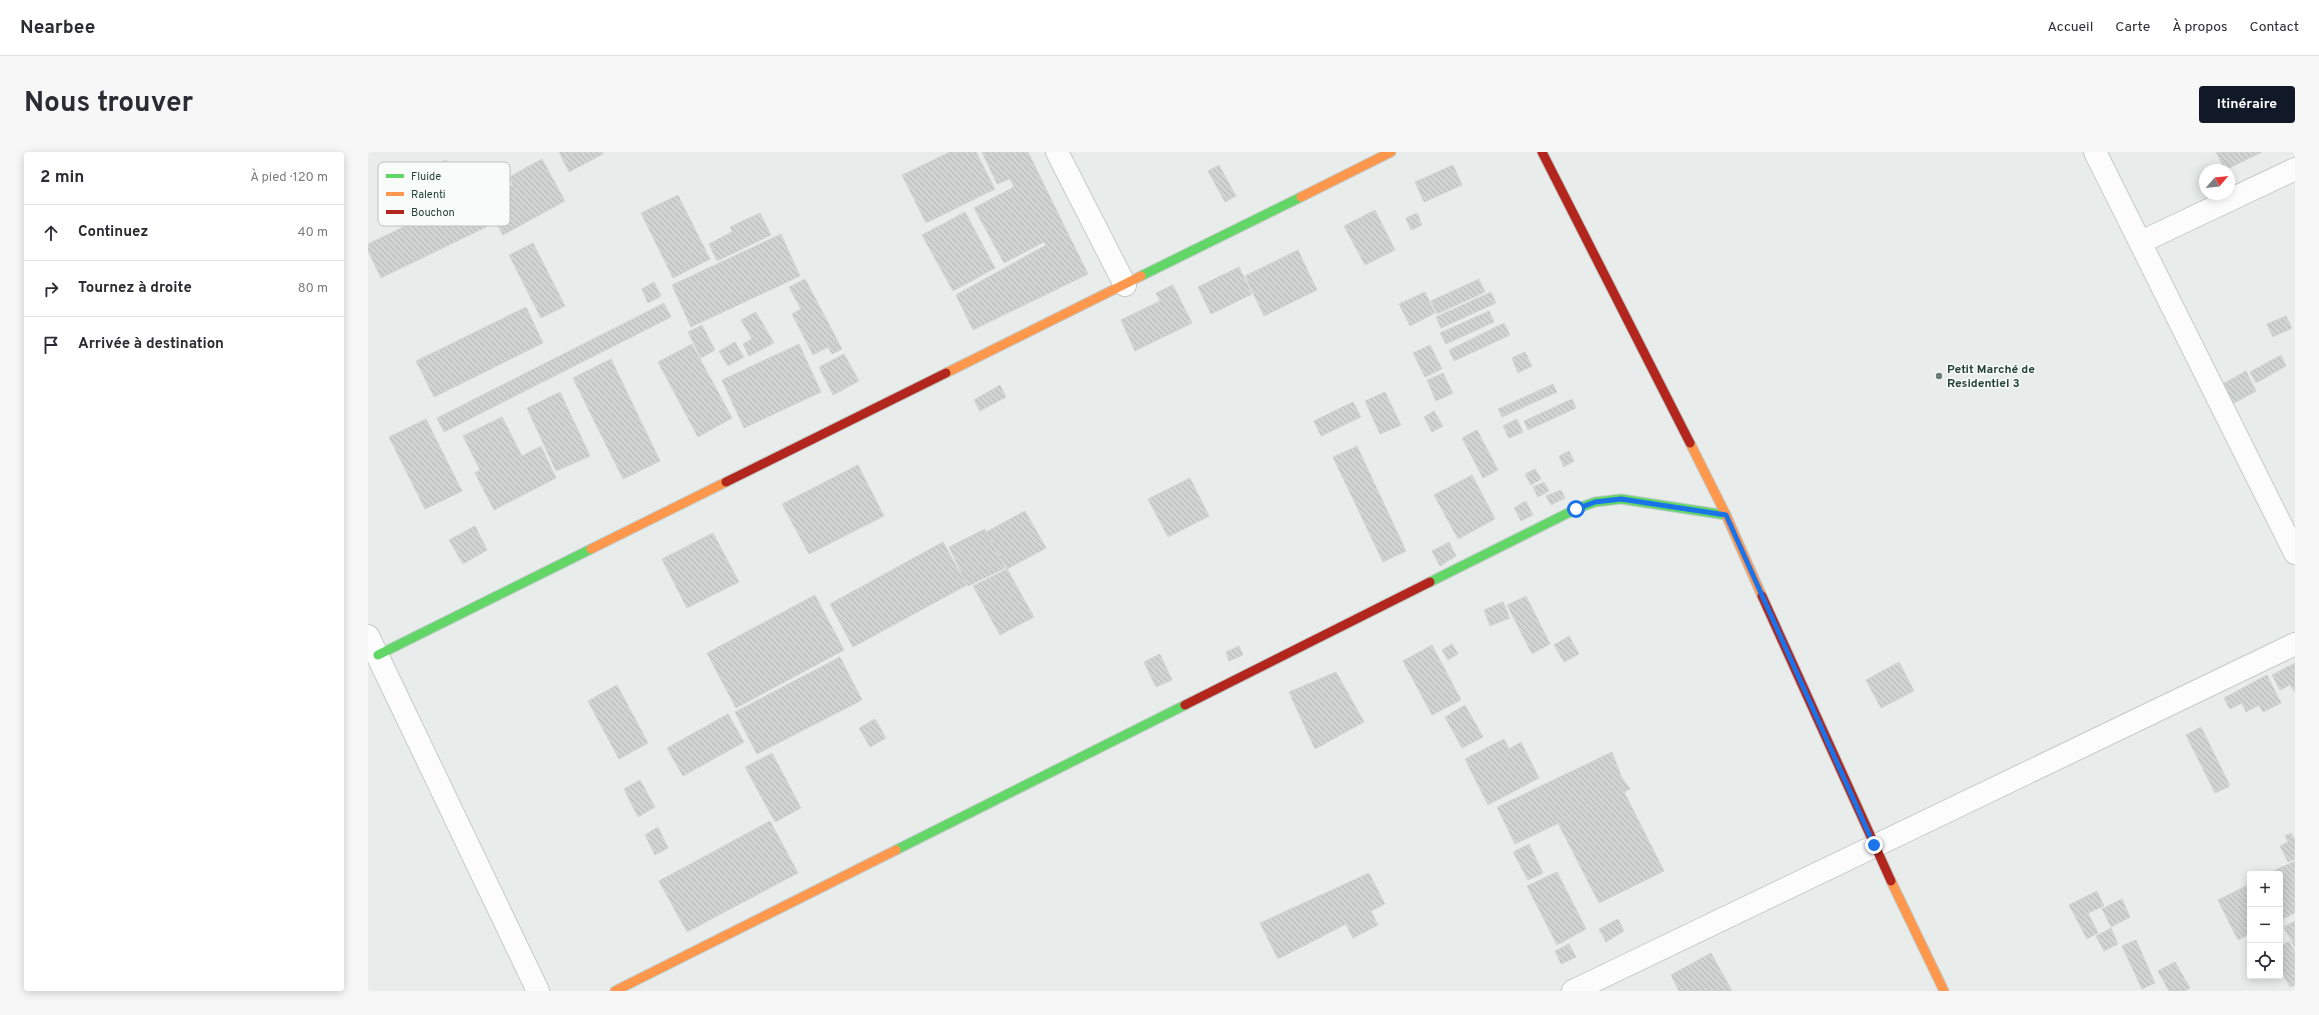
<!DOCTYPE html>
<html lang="fr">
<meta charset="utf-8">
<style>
body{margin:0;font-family:Overpass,sans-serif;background:#f7f7f7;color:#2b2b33}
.controls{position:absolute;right:12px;bottom:12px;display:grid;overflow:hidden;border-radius:4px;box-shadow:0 2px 10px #0003}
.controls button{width:36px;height:36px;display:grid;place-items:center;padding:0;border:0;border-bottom:1px solid #e1e1e2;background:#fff;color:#2b2b33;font:20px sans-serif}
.compass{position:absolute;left:1831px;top:12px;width:36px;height:36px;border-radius:50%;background:#fff;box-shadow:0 2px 10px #0003;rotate:62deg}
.stop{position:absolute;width:12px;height:12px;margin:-9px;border:3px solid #1a73e8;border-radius:50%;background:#fff}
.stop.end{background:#1a73e8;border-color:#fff;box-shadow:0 1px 4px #0008}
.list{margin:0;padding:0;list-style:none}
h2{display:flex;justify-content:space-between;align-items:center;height:52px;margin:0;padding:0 16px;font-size:17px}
h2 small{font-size:13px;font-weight:400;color:#7c7c81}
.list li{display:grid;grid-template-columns:26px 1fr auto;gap:12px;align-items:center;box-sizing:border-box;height:56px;padding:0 16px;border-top:1px solid #e1e1e2}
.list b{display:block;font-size:15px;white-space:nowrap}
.list em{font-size:13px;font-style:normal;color:#7c7c81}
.icon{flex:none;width:22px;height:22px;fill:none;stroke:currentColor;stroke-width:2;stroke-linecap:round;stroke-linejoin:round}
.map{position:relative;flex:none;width:1927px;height:839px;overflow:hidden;border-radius:4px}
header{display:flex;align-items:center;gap:24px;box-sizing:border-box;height:56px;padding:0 20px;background:#fff;border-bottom:1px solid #e1e1e2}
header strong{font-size:19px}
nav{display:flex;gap:22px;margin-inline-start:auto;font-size:14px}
.intro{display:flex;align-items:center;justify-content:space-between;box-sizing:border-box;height:96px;padding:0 24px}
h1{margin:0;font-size:28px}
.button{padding:10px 18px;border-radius:4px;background:#111827;color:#fff;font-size:14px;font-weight:700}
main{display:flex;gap:24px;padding:0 24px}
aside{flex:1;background:#fff;border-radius:4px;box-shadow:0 2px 10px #0003}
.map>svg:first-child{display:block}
.building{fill:url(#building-back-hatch);stroke:#d1d6d4}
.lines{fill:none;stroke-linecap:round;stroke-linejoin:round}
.street-casing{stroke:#c5cac8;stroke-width:24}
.fast-casing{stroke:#c3cbc8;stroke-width:11}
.slow-casing{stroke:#c3cbc8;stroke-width:11}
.jam-casing{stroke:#c3cbc8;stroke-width:11}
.street{stroke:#fcfcfc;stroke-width:22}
.fast{stroke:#63d668;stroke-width:9}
.slow{stroke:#ff974d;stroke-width:9}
.jam{stroke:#b3261e;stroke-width:9}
.route{stroke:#1a73e8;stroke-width:5}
.poi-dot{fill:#697e78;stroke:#f7fbf9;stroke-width:1.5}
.labels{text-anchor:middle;stroke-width:3;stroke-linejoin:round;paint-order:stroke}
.poi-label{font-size:12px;font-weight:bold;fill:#24423a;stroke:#f7fbf9;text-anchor:start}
.key{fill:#f7fbf9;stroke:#b8c4c0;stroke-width:1}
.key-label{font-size:11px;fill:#24423a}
</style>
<header>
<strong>Nearbee</strong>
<nav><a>Accueil</a><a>Carte</a><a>À propos</a><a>Contact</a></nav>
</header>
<div class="intro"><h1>Nous trouver</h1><a class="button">Itinéraire</a></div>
<main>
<aside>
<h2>2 min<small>À pied · 120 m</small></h2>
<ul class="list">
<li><svg class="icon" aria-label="ahead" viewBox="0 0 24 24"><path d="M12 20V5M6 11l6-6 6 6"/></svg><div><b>Continuez</b></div><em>40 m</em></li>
<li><svg class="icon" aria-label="right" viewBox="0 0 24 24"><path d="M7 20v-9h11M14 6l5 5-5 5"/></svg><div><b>Tournez à droite</b></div><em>80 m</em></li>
<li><svg class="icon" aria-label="arrive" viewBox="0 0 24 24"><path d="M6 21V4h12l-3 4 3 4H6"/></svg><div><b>Arrivée à destination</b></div></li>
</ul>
</aside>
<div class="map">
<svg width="1927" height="839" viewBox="0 0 1927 839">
<defs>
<pattern id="building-back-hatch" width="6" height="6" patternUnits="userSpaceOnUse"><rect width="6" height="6" fill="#cfd4d2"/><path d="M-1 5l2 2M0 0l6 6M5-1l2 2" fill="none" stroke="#b2b7b5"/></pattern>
</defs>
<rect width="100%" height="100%" fill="#e8edeb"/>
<g class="building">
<path d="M191 0H234L235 2 201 20Z"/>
<path d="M582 0H608L627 37 558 71 534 23Z"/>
<path d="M614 0H660L720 122 605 178 588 143 678 93 676 90 636 111 606 56 646 35 642 27 629 32Z"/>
<path d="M1848 0H1894L1857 18Z"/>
<path d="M174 7 197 49 135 83 116 48 145 33 141 25Z"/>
<path d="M78 8 88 29 68 39 57 19Z"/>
<path d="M851 13 868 44 857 50 840 19Z"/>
<path d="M1085 13 1094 33 1056 50 1047 30Z"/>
<path d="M102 43 118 75 13 126 0 99V92Z"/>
<path d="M310 43 342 107 305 126 273 61Z"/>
<path d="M1007 58 1027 98 997 113 976 74Z"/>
<path d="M597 60 627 116 585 139 554 83Z"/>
<path d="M392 61 403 83 349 109 341 92 364 80 362 75Z"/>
<path d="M1049 61 1054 73 1043 78 1038 66Z"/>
<path d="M413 82 432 124 323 175 304 133Z"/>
<path d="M165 91 197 154 173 166 141 103Z"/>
<path d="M930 98 949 138 896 164 877 124Z"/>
<path d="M871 115 884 142 843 162 830 135Z"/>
<path d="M437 127 474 197 464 202 460 195 445 203 424 162 433 157 421 135Z"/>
<path d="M1111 127 1117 140 1069 162 1063 149Z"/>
<path d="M286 130 293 144 280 151 274 137Z"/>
<path d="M805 133 824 171 767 199 753 168 792 149 788 141Z"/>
<path d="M1057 140 1067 161 1042 174 1031 152Z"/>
<path d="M1123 140 1128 151 1073 176 1068 165Z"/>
<path d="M296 151 303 165 76 280 69 266Z"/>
<path d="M158 155 175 191 66 245 48 209Z"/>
<path d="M1121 159 1126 170 1078 192 1072 181Z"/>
<path d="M388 160 406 191 381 204 375 192 384 187 373 168Z"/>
<path d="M1918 164 1924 176 1905 185 1899 172Z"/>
<path d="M1136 171 1142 183 1086 209 1081 198Z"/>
<path d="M334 173 347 198 333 206 320 180Z"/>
<path d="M367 190 376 205 360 214 351 199Z"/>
<path d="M324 192 364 266 330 285 290 210Z"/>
<path d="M431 192 453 240 376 276 354 228Z"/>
<path d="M1062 193 1074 217 1057 225 1045 201Z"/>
<path d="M1157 200 1164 214 1150 221 1144 206Z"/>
<path d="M476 202 491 229 465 243 451 215Z"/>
<path d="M1913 203 1918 214 1888 231 1882 220Z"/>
<path d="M243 207 292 309 255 327 205 226Z"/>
<path d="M1878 219 1888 239 1859 255 1848 236Z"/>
<path d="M1075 221 1085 241 1068 249 1059 228Z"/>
<path d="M1185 232 1189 240 1134 265 1130 257Z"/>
<path d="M632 233 638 245 612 259 606 248Z"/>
<path d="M192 240 222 304 188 319 159 256Z"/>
<path d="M1017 240 1033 273 1012 282 997 249Z"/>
<path d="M1204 247 1208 256 1160 278 1156 269Z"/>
<path d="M985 250 993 265 953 284 946 269Z"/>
<path d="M1066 259 1075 274 1064 280 1056 265Z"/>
<path d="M134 265 154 304 173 294 188 326 126 358 107 321 112 318 95 284Z"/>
<path d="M58 267 94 339 57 357 21 285Z"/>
<path d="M1149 267 1155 280 1141 286 1135 274Z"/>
<path d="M1109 278 1130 318 1115 326 1094 286Z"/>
<path d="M989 294 1038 399 1015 410 965 305Z"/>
<path d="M1201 299 1206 309 1196 315 1191 304Z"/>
<path d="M490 313 516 364 441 402 414 352Z"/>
<path d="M1167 317 1173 327 1163 333 1157 322Z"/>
<path d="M1104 323 1127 367 1090 387 1066 343Z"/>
<path d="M822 326 841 364 800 385 780 347Z"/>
<path d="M1176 330 1181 339 1170 345 1165 335Z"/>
<path d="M1193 338 1197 346 1183 353 1178 344Z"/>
<path d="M1158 349 1165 363 1153 369 1146 356Z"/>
<path d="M657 359 678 396 639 417 618 380Z"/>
<path d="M107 374 119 398 95 412 81 388Z"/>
<path d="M617 377 637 416 600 434 581 395Z"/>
<path d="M345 381 371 430 319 456 294 407Z"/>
<path d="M575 390 599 433 485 495 462 452Z"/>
<path d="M1081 390 1088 404 1072 414 1064 399Z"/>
<path d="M639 417 666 465 632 483 605 434Z"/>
<path d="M447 443 476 498 368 556 339 501Z"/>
<path d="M1158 444 1182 492 1164 502 1139 453Z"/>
<path d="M1135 450 1142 466 1122 474 1116 458Z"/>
<path d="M1201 484 1211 502 1196 510 1186 493Z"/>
<path d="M1084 492 1090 502 1080 508 1074 498Z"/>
<path d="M1064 493 1093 548 1064 563 1035 509Z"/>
<path d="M871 494 875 503 861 509 858 500Z"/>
<path d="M792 502 804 528 788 535 776 510Z"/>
<path d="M472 505 494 548 389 602 367 560Z"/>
<path d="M1531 510 1546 539 1513 556 1498 528Z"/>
<path d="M1927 511V540L1922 533 1912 538 1904 523Z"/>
<path d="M968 520 996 570 947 597 921 540Z"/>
<path d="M1899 523 1913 551 1895 560 1891 553 1878 560 1874 551 1862 557 1856 546Z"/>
<path d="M249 533 280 591 251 607 220 549Z"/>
<path d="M1097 553 1115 585 1094 596 1077 565Z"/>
<path d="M360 562 376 590 315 624 299 596Z"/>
<path d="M507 567 518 586 502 595 491 576Z"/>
<path d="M1833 575 1862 634 1847 641 1818 583Z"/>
<path d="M1136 587 1141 597 1153 590 1171 626 1120 653 1097 607Z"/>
<path d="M1244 600 1254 626 1262 637 1147 692 1129 655Z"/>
<path d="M404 601 433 656 407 670 377 615Z"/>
<path d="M272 628 287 655 270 665 256 637Z"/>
<path d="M1254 636 1296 719 1231 751 1189 669Z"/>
<path d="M402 669 430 721 319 780 291 729Z"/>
<path d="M290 675 300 696 287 703 277 683Z"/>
<path d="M1923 681 1927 687V707L1920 710 1912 694 1920 690 1917 684Z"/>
<path d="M1161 692 1175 721 1160 728 1145 700Z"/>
<path d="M1927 709V761L1912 768V722H1899Z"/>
<path d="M1189 720 1218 777 1189 793 1159 734Z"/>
<path d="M1001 721 1017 752 1003 759 1010 773 985 786 978 772 910 807 892 771Z"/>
<path d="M1882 732V782L1870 788 1850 748Z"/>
<path d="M1729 739 1736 754 1720 761 1730 781 1719 787 1701 753Z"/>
<path d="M1754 747 1762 765 1743 775 1734 757Z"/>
<path d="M1250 767 1256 779 1238 790 1231 777Z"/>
<path d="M1927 769V796L1916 775Z"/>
<path d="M1743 776 1750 792 1736 799 1728 784Z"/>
<path d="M1768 788 1787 831 1774 837 1754 794Z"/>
<path d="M1921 789 1927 800V833L1922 835 1912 817V795Z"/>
<path d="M1201 792 1208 805 1193 812 1187 799Z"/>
<path d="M1343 801 1364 839H1311L1303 823Z"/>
<path d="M1807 810 1822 836 1817 839H1801L1790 819Z"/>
</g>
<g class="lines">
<defs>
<g id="street">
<path d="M689 0 757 133"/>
<path d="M1727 0 1927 401"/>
<path d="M1773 90 1927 17"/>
<path d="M0 484 170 839"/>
<path d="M1205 839 1927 492"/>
</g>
<g id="fast">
<path d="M773 124 933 45"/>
<path d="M1062 430 1208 357 1227 350 1253 347 1358 363"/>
<path d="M10 503 223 397"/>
<path d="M528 698 817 553"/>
</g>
<g id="slow">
<path d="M933 45 1023 0"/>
<path d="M578 221 773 124"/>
<path d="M1322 291 1358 363 1394 444"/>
<path d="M223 397 358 330"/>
<path d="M1523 729 1576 839"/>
<path d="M247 839 528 698"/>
</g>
<g id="jam">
<path d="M1174 0 1322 291"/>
<path d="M358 330 578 221"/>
<path d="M1394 444 1523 729"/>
<path d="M817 553 1062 430"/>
</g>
</defs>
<use href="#street" class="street-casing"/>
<use href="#fast" class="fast-casing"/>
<use href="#slow" class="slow-casing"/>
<use href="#jam" class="jam-casing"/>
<use href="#street" class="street"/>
<use href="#fast" class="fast"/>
<use href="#slow" class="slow"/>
<use href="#jam" class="jam"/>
</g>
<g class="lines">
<path class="route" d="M1208 357 1227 350 1253 347 1358 363 1506 693"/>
</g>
<circle class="poi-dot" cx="1571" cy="224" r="4"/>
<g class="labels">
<g class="poi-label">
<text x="1579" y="221">Petit Marché de<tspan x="1579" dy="14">Residentiel 3</tspan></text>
</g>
</g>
<rect x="10" y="10" width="132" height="64" rx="6" class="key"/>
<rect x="18" y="22" width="18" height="4" fill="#63d668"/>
<rect x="18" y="40" width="18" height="4" fill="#ff974d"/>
<rect x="18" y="58" width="18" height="4" fill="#b3261e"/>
<g class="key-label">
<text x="43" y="28">Fluide</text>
<text x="43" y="46">Ralenti</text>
<text x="43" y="64">Bouchon</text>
</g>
</svg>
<div class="controls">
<button>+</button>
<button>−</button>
<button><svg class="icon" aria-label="locate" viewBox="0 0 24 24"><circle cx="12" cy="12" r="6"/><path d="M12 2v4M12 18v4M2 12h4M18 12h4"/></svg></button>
</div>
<svg class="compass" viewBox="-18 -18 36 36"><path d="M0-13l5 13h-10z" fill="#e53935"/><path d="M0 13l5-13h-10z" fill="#7c7c81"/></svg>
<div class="stop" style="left:1208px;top:357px"></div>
<div class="stop end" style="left:1506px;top:693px"></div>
</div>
</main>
